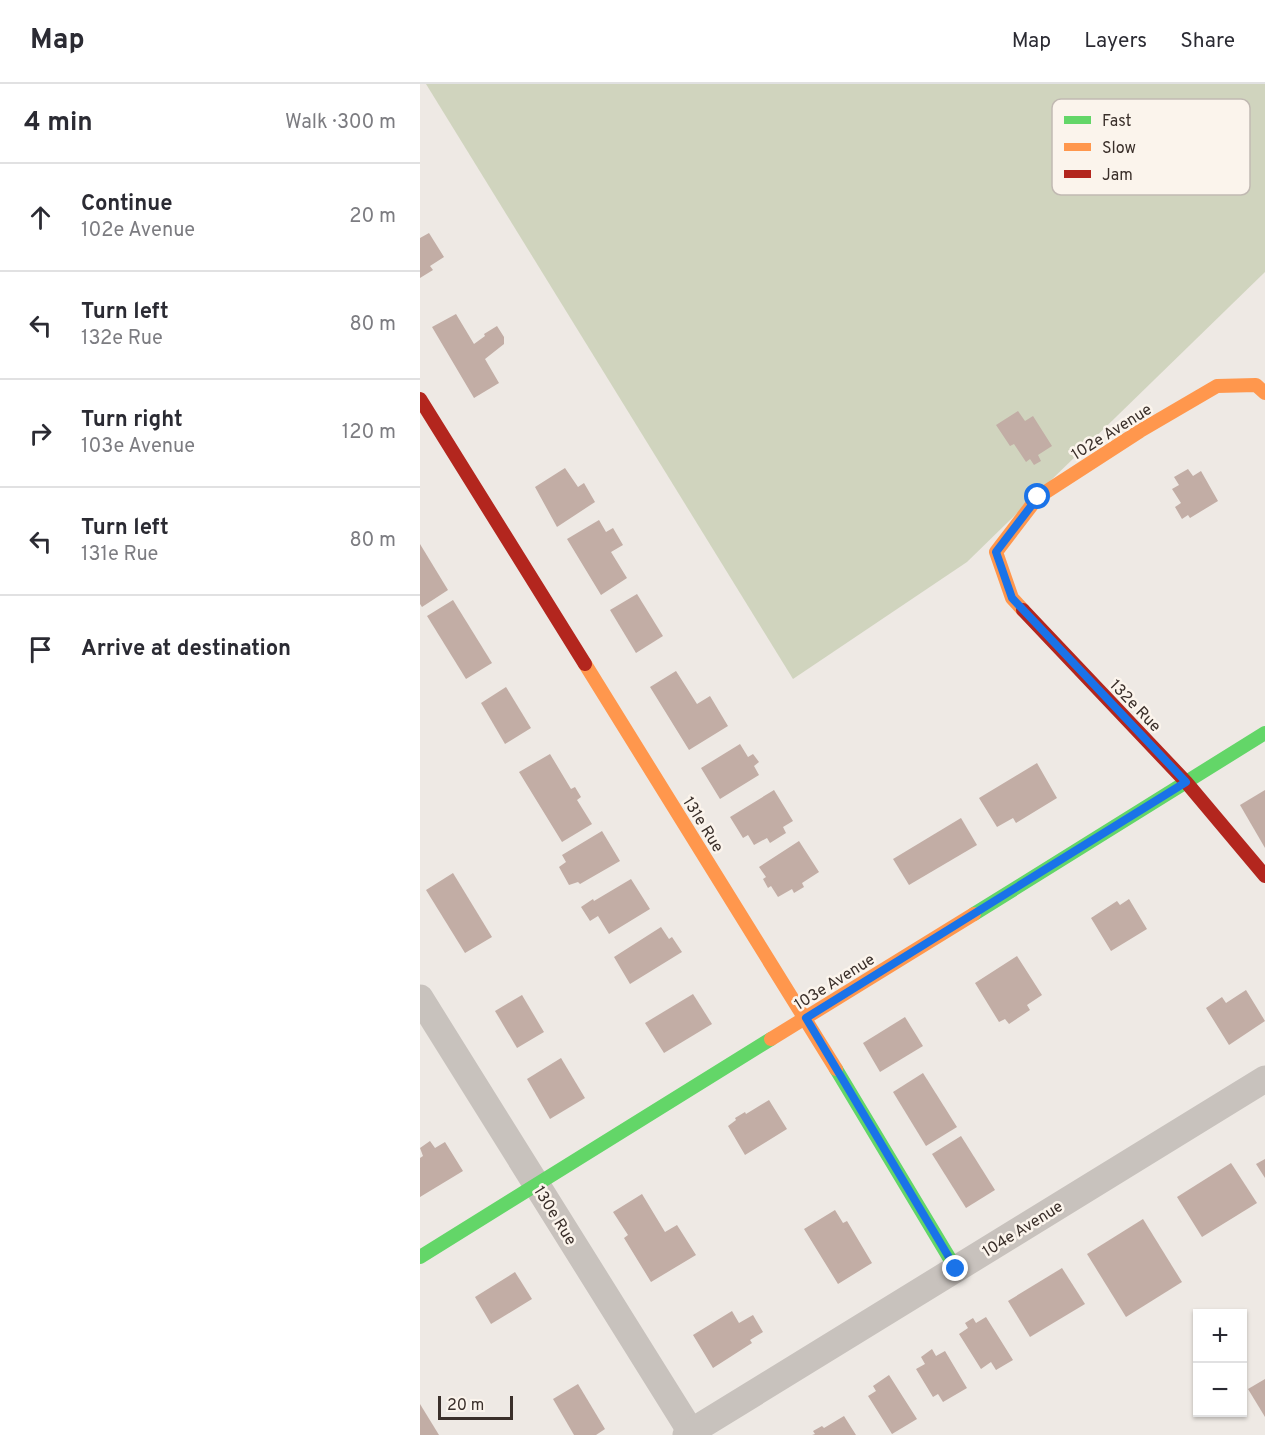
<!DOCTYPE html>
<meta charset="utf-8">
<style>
body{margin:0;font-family:Overpass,sans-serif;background:#f2f2f3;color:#2b2b33}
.controls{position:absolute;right:18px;bottom:18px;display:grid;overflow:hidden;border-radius:0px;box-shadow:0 2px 4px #0004}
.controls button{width:54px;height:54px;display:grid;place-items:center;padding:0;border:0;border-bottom:2px solid #e1e1e2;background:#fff;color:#2b2b33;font:30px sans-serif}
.scale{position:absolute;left:18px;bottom:15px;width:75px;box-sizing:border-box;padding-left:6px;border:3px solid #3a2f2a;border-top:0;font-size:16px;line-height:21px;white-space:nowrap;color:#3a2f2a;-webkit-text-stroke:4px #fbf4ec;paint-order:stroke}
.stop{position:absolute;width:18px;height:18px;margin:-14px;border:4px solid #1a73e8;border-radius:50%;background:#fff}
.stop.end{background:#1a73e8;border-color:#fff;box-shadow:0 2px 6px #0008}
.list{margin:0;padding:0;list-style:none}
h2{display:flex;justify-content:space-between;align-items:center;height:78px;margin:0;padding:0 24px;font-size:26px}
h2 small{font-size:20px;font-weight:400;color:#7c7c81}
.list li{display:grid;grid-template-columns:39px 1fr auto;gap:18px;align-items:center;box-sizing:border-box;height:108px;padding:0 24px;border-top:2px solid #e1e1e2}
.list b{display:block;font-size:22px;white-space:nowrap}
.list p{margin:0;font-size:20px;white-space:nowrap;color:#7c7c81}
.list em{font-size:20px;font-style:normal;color:#7c7c81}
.icon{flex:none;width:33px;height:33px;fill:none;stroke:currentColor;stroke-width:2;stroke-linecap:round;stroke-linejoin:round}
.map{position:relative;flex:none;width:845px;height:1351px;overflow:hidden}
header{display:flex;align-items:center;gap:36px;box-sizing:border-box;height:84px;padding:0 30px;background:#fff;border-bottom:2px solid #e1e1e2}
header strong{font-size:28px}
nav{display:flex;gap:33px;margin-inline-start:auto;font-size:21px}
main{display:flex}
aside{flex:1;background:#fff}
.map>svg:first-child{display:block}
.green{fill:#d0d4be}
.building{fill:#c2ada5}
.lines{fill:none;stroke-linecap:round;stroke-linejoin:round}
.street{stroke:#c8c2bd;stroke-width:27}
.fast{stroke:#63d668;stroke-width:14}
.slow{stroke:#ff974d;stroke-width:14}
.jam{stroke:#b3261e;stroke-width:14}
.route{stroke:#1a73e8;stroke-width:8}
.labels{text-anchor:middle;stroke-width:5;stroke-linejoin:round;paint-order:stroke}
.street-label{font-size:16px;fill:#3a2f2a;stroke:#fbf4ec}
.key{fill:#fbf4ec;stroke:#c1b9b2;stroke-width:1.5}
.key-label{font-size:16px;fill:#3a2f2a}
</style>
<header>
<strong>Map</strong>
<nav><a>Map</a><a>Layers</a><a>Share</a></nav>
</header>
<main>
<aside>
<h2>4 min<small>Walk · 300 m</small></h2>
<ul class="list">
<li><svg class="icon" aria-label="ahead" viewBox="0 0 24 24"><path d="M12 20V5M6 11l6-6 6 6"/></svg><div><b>Continue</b><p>102e Avenue</p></div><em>20 m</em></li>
<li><svg class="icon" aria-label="left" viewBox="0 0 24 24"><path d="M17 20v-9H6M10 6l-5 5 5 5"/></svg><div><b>Turn left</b><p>132e Rue</p></div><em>80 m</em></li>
<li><svg class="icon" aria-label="right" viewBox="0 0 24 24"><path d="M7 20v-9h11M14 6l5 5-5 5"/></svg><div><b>Turn right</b><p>103e Avenue</p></div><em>120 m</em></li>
<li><svg class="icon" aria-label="left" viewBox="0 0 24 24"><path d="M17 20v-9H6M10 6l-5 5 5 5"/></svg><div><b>Turn left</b><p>131e Rue</p></div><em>80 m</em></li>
<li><svg class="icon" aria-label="arrive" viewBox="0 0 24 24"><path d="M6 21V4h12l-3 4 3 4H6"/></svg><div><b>Arrive at destination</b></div></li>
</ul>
</aside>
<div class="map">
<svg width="845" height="1351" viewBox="0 0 845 1351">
<rect width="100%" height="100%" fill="#eee9e4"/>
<path class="green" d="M6 0H845V188L547 478 373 595Z"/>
<g class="building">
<path d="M9 149 24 173 10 182 13 186 0 194V154Z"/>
<path d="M36 230 54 260 65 252 64 250 77 242 84 253V260L65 275 79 299 54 314 12 243Z"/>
<path d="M598 327 605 337 613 332 632 362 618 371 621 377 614 381 610 375 606 378 594 360 590 362 576 341Z"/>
<path d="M145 384 158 403 164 399 175 418 137 443 115 403Z"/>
<path d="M768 385 773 392 781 387 798 417 770 434 768 431 762 435 755 423 761 419 752 405 759 401 754 393Z"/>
<path d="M179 436 186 448 193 444 203 461 191 468 207 494 181 511 147 455Z"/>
<path d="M0 460 28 506 2 523 0 520Z"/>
<path d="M217 510 243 552 216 569 190 526Z"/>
<path d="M33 516 72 579 46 595 7 532Z"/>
<path d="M256 587 277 620 290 612 308 642 269 666 230 603Z"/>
<path d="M86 603 111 644 85 660 61 619Z"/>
<path d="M320 660 328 673 333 670 339 678 334 682 339 691 300 715 281 684Z"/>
<path d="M130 670 151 705 155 703 161 713 157 716 172 740 142 758 99 688Z"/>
<path d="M617 679 637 714 596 739 593 734 577 743 559 714Z"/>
<path d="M354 706 373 737 363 743 366 749 350 759 347 754 334 761 328 751 323 754 310 733Z"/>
<path d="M845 706V764L820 721Z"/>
<path d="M541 734 557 761 489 801 473 775Z"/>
<path d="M182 747 200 777 160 800 158 798 149 801 139 783 146 778 142 771Z"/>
<path d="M379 757 399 788 382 799 384 803 374 809 372 805 358 813 351 802 348 804 343 795 346 793 339 783Z"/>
<path d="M33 789 72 853 45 869 6 806Z"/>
<path d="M211 795 230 825 189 850 178 832 170 837 161 823 173 815 174 817Z"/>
<path d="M709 815 727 845 691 867 671 834 697 817 700 821Z"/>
<path d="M241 843 249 855 252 853 262 868 210 900 194 873Z"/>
<path d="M597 872 622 911 607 921 610 926 589 940 585 935 579 938 555 899Z"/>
<path d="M826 906 845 937 809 961 786 924 802 913 806 919Z"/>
<path d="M273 910 292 940 244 969 225 939Z"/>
<path d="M102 911 124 948 97 964 75 927Z"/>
<path d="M485 933 503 962 460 988 443 959Z"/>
<path d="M141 974 165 1014 130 1035 107 995Z"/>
<path d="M503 989 537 1043 506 1062 473 1008Z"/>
<path d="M349 1016 367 1045 325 1071 308 1042 316 1036 315 1034 325 1028 326 1030Z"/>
<path d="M541 1052 575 1106 546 1124 512 1070Z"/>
<path d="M10 1057 15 1064 25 1058 43 1087 0 1113V1074L3 1072 0 1064Z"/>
<path d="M845 1075V1094L836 1080Z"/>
<path d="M811 1079 837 1119 782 1153 757 1113Z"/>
<path d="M222 1110 245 1148 257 1141 276 1171 231 1198 204 1154 208 1151 193 1128Z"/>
<path d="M415 1126 423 1139 427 1137 452 1179 418 1200 384 1145Z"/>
<path d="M723 1135 762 1198 706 1233 667 1170Z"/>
<path d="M642 1184 665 1220 610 1253 588 1217Z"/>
<path d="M95 1188 112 1215 71 1240 55 1213Z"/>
<path d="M312 1227 319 1239 333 1231 343 1248 330 1256 332 1259 293 1284 273 1251Z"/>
<path d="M566 1233 593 1276 576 1286 571 1278 561 1285 539 1250 548 1244 545 1239 553 1234 556 1239Z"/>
<path d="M512 1265 516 1272 525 1267 547 1304 523 1318 518 1310 513 1313 496 1285 505 1280 501 1273Z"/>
<path d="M469 1291 497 1335 472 1350 448 1312 456 1307 453 1302Z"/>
<path d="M845 1295V1333L828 1305Z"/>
<path d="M158 1300 185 1345 176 1351H154L133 1315Z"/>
<path d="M0 1320 19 1351H0Z"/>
<path d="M424 1332 436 1351H392L395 1350 393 1347 402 1342 404 1344Z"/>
</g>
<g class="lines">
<g class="street">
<path d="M0 914 271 1348"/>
<path d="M266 1351 845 995"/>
</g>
<g class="fast">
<path d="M554 830 845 649"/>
<path d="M416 985 536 1185"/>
<path d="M0 1173 351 955"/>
</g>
<g class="slow">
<path d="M603 526 592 514 576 468 618 413 720 347 797 302 836 301 845 309"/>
<path d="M165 580 416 985"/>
<path d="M351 955 554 830"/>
</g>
<g class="jam">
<path d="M0 315 165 580"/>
<path d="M603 526 766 698 845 792"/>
</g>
</g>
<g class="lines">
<path class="route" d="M536 1185 386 934 766 698 592 514 576 468 618 413"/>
</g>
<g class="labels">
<g class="street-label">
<text transform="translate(691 347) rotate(-32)" y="6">102e Avenue</text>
<text transform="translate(716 621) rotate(46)" y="6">132e Rue</text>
<text transform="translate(284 740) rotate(58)" y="6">131e Rue</text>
<text transform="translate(414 897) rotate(-32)" y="6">103e Avenue</text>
<text transform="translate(136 1131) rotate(58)" y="6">130e Rue</text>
<text transform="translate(602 1144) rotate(-32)" y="6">104e Avenue</text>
</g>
</g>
<rect x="632" y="15" width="198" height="96" rx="9" class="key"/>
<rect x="644" y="32" width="27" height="8" fill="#63d668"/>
<rect x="644" y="59" width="27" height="8" fill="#ff974d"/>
<rect x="644" y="86" width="27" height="8" fill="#b3261e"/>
<g class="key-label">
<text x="682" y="42">Fast</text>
<text x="682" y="69">Slow</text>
<text x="682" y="96">Jam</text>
</g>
</svg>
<div class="controls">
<button>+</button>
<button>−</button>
</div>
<div class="scale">20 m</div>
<div class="stop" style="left:618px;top:413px"></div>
<div class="stop end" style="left:536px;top:1185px"></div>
</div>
</main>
